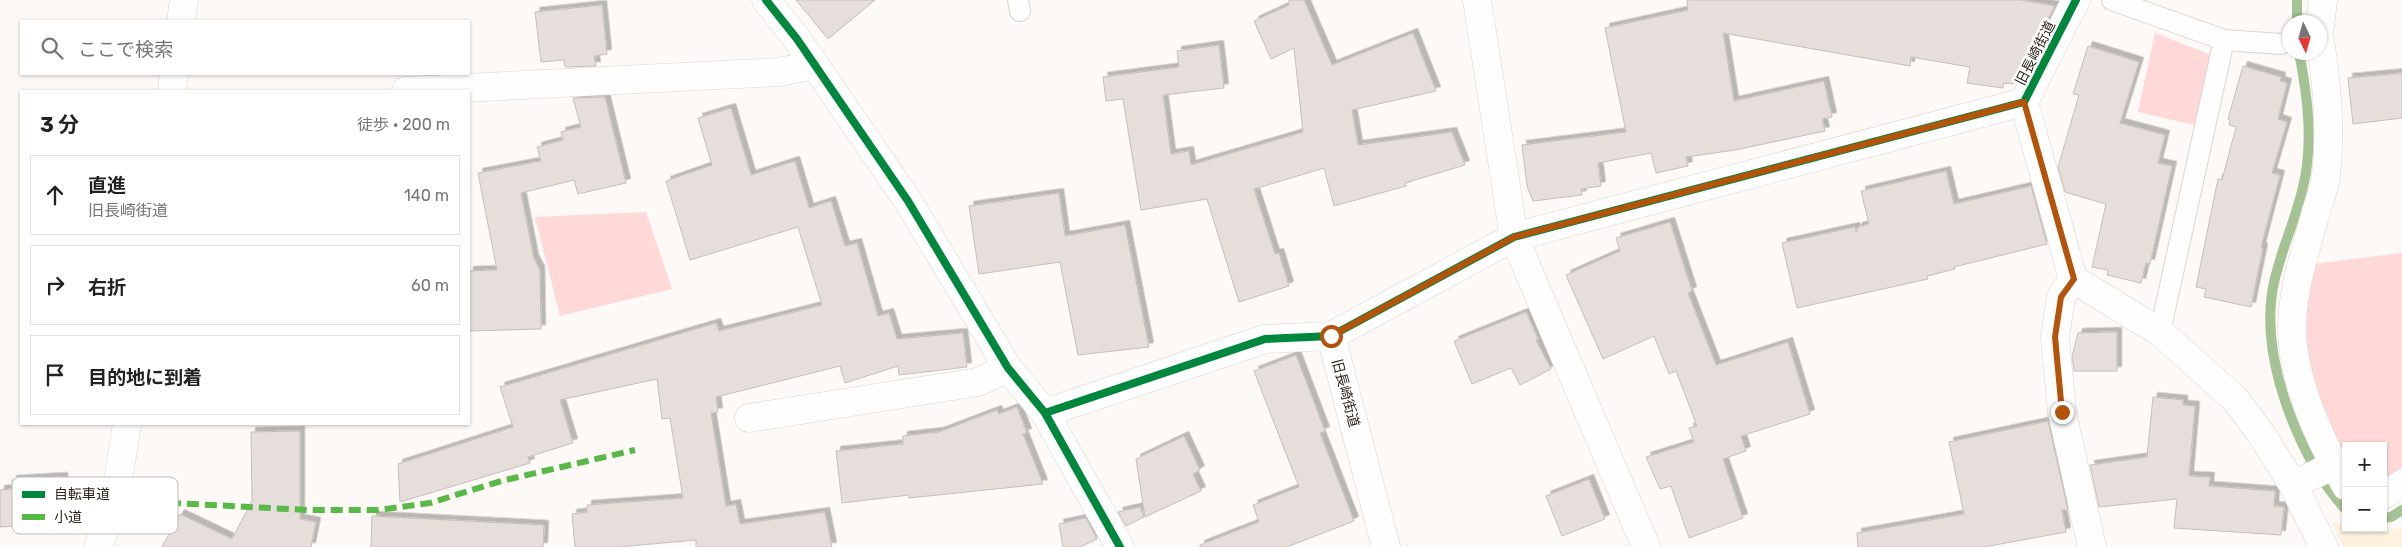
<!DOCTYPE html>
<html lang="ja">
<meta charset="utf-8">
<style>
body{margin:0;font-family:Rubik,"Noto Sans JP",sans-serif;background:#f2f2f2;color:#222}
.controls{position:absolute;right:15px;bottom:15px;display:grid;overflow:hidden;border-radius:0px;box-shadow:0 1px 4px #0004}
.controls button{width:45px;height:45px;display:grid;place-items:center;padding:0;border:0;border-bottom:1px solid #e0e0e0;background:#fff;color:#222;font:25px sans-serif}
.compass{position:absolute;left:2282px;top:15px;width:45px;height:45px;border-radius:50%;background:#fff;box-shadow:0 1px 4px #0004;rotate:175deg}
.stop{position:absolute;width:15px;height:15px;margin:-11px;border:4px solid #b45309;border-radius:50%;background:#fff}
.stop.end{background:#b45309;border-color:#fff;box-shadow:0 1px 5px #0008}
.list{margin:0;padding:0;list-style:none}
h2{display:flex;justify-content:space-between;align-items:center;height:65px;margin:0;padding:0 20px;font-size:21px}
h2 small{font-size:16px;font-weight:400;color:#767676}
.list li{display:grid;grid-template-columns:32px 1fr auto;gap:15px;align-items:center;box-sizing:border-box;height:80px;margin:0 10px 10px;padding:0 10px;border:1px solid #e0e0e0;border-radius:0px}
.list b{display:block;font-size:19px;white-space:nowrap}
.list p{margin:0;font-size:16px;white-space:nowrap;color:#767676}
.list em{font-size:16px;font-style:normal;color:#767676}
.icon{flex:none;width:28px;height:28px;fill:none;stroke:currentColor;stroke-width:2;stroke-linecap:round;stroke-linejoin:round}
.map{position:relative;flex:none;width:2402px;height:547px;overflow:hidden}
.search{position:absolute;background:#fff;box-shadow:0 1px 4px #0004;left:20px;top:20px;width:450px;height:55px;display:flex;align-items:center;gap:12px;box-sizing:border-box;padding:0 18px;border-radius:0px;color:#767676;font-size:19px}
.panel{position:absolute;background:#fff;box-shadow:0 1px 4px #0004;left:20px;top:90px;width:450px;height:335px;border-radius:0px}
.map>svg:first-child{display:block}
.built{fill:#fdf1df}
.green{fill:#fed9d7}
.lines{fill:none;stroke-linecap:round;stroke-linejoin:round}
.stream{stroke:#a5c295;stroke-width:10}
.building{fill:#e6deda;stroke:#c6beba;filter:url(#shadow)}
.service-casing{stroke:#dad5ce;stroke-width:22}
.minor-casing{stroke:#dad5ce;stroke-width:29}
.secondary-casing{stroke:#dad5ce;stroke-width:29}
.service{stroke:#fffefe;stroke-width:20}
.minor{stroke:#fffefe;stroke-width:28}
.secondary{stroke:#fffefe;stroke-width:28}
.quiet{stroke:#58b947;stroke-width:6;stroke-dasharray:12 6;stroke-linecap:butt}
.cycleway-casing{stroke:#fff;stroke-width:11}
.cycleway{stroke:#00873e;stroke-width:8}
.route{stroke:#b45309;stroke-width:6}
.labels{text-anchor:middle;stroke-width:5;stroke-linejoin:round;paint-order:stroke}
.street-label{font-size:14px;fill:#2b2419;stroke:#fff}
.key{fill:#fff;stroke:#bfbdba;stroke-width:1}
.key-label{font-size:14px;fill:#2b2419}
</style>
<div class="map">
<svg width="2402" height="547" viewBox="0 0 2402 547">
<defs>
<filter id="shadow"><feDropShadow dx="4.5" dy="-4.5" stdDeviation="0" flood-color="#0004"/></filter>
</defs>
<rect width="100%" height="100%" fill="#fcf9f6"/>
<path class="built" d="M2332 522 2346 526V528L2369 533 2402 528V547H2343Z"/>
<g class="green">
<path d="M2155 33 2211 55 2194 125 2138 112Z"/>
<path d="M646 212 672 289 560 316 535 217Z"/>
<path d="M2402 253V467L2383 481V446H2346V461L2306 373 2300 317 2313 264Z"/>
</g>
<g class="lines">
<g class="stream">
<path d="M2297 22V0"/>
<path d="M2299 52C2308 98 2314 146 2302 191 2294 225 2277 259 2272 293 2262 363 2299 458 2346 510"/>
<path d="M2383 518 2391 517 2402 510"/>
</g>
</g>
<g class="building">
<path d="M796 0H875L828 39Z"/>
<path d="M1289 0H1304L1332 65 1413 33 1436 91 1352 110 1358 145 1452 132 1465 165 1405 183 1406 186 1334 206 1324 168 1254 189 1275 254 1279 253 1289 286 1239 302 1207 199 1141 210 1123 99 1106 101 1103 77 1179 67 1177 51 1219 45 1224 88 1163 95 1171 154 1189 151 1191 165 1303 132 1294 48 1271 59 1254 21 1289 5Z"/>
<path d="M1687 0H2021L2055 6 2013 84 2004 83 2003 88 1967 83 1970 67 1911 57 1910 66 1723 33 1734 101 1824 81 1832 117 1822 119 1825 131 1735 150 1686 157 1688 166 1656 173 1651 153 1598 163 1601 186 1581 189 1582 195 1533 201 1527 186 1522 145 1626 132 1605 28 1688 10Z"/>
<path d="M602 5 607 54 594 56 596 66 565 67 564 60 541 62 535 12Z"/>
<path d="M2088 46 2139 62 2120 123 2165 135 2158 163 2172 166 2150 264 2146 263 2141 283 2107 275 2108 270 2092 267 2106 204 2065 192 2058 167 2079 95 2073 94Z"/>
<path d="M2243 66 2281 77 2280 81 2287 83 2278 119 2287 122 2272 173 2280 175 2261 247 2263 248 2251 307 2204 297 2206 289 2196 287 2218 179 2222 180 2236 127 2229 125 2230 120 2228 119Z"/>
<path d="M2402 73V118L2353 124 2348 78Z"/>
<path d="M605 97 626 183 578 194 574 180 521 193 534 259 540 270 541 329 469 331V271L497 270 478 173 541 161 537 147 563 140 561 132 581 127 573 98Z"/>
<path d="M731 108 751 175 795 161 809 208 831 201 845 246 857 243 878 316 889 313 897 339 963 333 967 367 899 375 898 366 845 383 840 366 716 397 718 412 711 413 726 506 736 504 740 524 825 512 832 547H696V540L618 547H575L572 514 587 512V505L683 498 670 418 662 419 657 379 560 400 573 443 528 457 530 463 400 502 398 464 513 427 500 387 716 323 719 331 822 305 798 227 690 260 666 181 712 165 698 118Z"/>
<path d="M1946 171 1954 204 2031 186 2047 244 1954 267 1955 269 1927 276 1928 279 1797 308 1782 243 1855 227 1856 232 1858 227 1869 224 1861 191Z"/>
<path d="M1059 193 1065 236 1125 225 1149 347 1078 355 1060 262 979 274 969 206Z"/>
<path d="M1670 222 1692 291 1688 293 1716 365 1788 342 1810 414 1741 436 1746 451 1723 459 1743 518 1689 538 1671 486 1660 489 1646 457 1694 442 1689 428 1697 426 1676 371 1669 374 1654 336 1603 359 1566 275 1620 251 1616 238Z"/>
<path d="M1526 312 1538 339 1536 340 1551 369 1520 385 1511 368 1472 384 1454 341Z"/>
<path d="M2117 332V371H2074L2072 356 2078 333Z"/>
<path d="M1296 355 1325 431 1320 433 1354 521 1287 547H1200V545L1259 522 1253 505 1299 487 1254 371Z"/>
<path d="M2153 397 2183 400V405L2195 406 2189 476 2210 477 2209 486 2275 491 2274 506 2284 507 2281 535 2174 528 2177 499 2099 507 2090 465 2147 457Z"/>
<path d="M1017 407 1027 433 1023 434 1043 484 909 498V495L842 503 836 451 903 444V436L939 432 997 410 999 414Z"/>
<path d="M2048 421 2068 510H2062L2066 532 1984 547H1858L1857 533 1964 514 1949 442Z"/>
<path d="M300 431V519L316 522 311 547H162L180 514 232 539 252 501 251 432Z"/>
<path d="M1184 436 1200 470 1193 474 1201 491 1145 517 1136 459Z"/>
<path d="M63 477 65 523 0 527V490L13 489 12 480Z"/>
<path d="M1589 479 1605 519 1562 536 1546 496Z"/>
<path d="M1140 507 1144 517 1126 526 1118 512Z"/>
<path d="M372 516 544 525 543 547H371Z"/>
<path d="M1086 518 1097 539 1080 547H1063L1059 524Z"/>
</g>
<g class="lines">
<defs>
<g id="service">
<path d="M1018 0 1020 11"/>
<path d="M2112 0 2224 40 2281 44"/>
<path d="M2160 332 2224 40"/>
</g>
<g id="minor">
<path d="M766 0 797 39 908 201 1008 368 1045 413 1120 547"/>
<path d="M1477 0 1514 237 1646 547"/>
<path d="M2320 26 2323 0"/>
<path d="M2320 40C2327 83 2331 131 2326 175 2325 190 2317 205 2314 219 2303 258 2288 305 2293 345 2298 392 2323 446 2346 486"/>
<path d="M406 91 779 72 814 65"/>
<path d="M2024 102 2073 279 2061 297 2055 337 2062 412 2092 547"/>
<path d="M2073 279 2160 332 2235 399 2261 434 2293 485 2324 547"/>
<path d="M1331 336 1386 547"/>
<path d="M1045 413 1265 339 1331 336 1514 237 2024 102 2076 0"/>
<path d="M749 418 978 382 1008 368"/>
<path d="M2293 485 2334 465"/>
<path d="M2383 495 2402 484"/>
</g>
<g id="secondary">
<path d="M181 21 184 0"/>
<path d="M172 91 174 74"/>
<path d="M98 547 115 500 127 424"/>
</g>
</defs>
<use href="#service" class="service-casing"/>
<use href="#minor" class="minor-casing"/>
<use href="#secondary" class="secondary-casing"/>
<use href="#service" class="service"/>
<use href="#minor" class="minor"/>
<use href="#secondary" class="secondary"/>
<path class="quiet" d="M115 500 308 510H378L430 503 501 481 635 450"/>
<defs>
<g id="cycleway">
<path d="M766 0 797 39 908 201 1008 368 1045 413 1120 547"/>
<path d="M1045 413 1265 339 1331 336 1514 237 2024 102 2076 0"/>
</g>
</defs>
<use href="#cycleway" class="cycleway-casing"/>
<use href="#cycleway" class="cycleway"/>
</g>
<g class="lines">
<path class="route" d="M1331 336 1514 237 2024 102 2074 279 2061 297 2055 337 2062 412"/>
</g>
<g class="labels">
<g class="street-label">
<text transform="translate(2035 53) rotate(-63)" y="5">旧長崎街道</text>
<text transform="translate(1346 393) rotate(75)" y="5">旧長崎街道</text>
</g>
</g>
<rect x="12" y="477" width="166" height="57" rx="8" class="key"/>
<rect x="22" y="491" width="23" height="7" fill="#00873e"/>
<rect x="22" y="514" width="23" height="6" fill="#58b947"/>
<g class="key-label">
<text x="54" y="499">自転車道</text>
<text x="54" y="522">小道</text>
</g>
</svg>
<div class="controls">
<button>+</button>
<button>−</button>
</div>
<svg class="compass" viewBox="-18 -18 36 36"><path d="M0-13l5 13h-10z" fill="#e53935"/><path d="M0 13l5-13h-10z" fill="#767676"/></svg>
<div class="stop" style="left:1331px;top:336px"></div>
<div class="stop end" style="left:2062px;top:412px"></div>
<div class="search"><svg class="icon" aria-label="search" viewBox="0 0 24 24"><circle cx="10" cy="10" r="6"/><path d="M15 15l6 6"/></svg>ここで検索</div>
<section class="panel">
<h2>3 分<small>徒歩 · 200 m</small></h2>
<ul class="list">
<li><svg class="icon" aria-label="ahead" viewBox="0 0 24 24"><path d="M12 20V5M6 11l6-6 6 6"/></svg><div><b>直進</b><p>旧長崎街道</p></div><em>140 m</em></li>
<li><svg class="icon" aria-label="right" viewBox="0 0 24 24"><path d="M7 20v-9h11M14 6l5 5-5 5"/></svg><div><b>右折</b></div><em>60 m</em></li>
<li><svg class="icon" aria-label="arrive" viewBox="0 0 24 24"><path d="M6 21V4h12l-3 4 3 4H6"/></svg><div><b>目的地に到着</b></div></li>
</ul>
</section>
</div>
